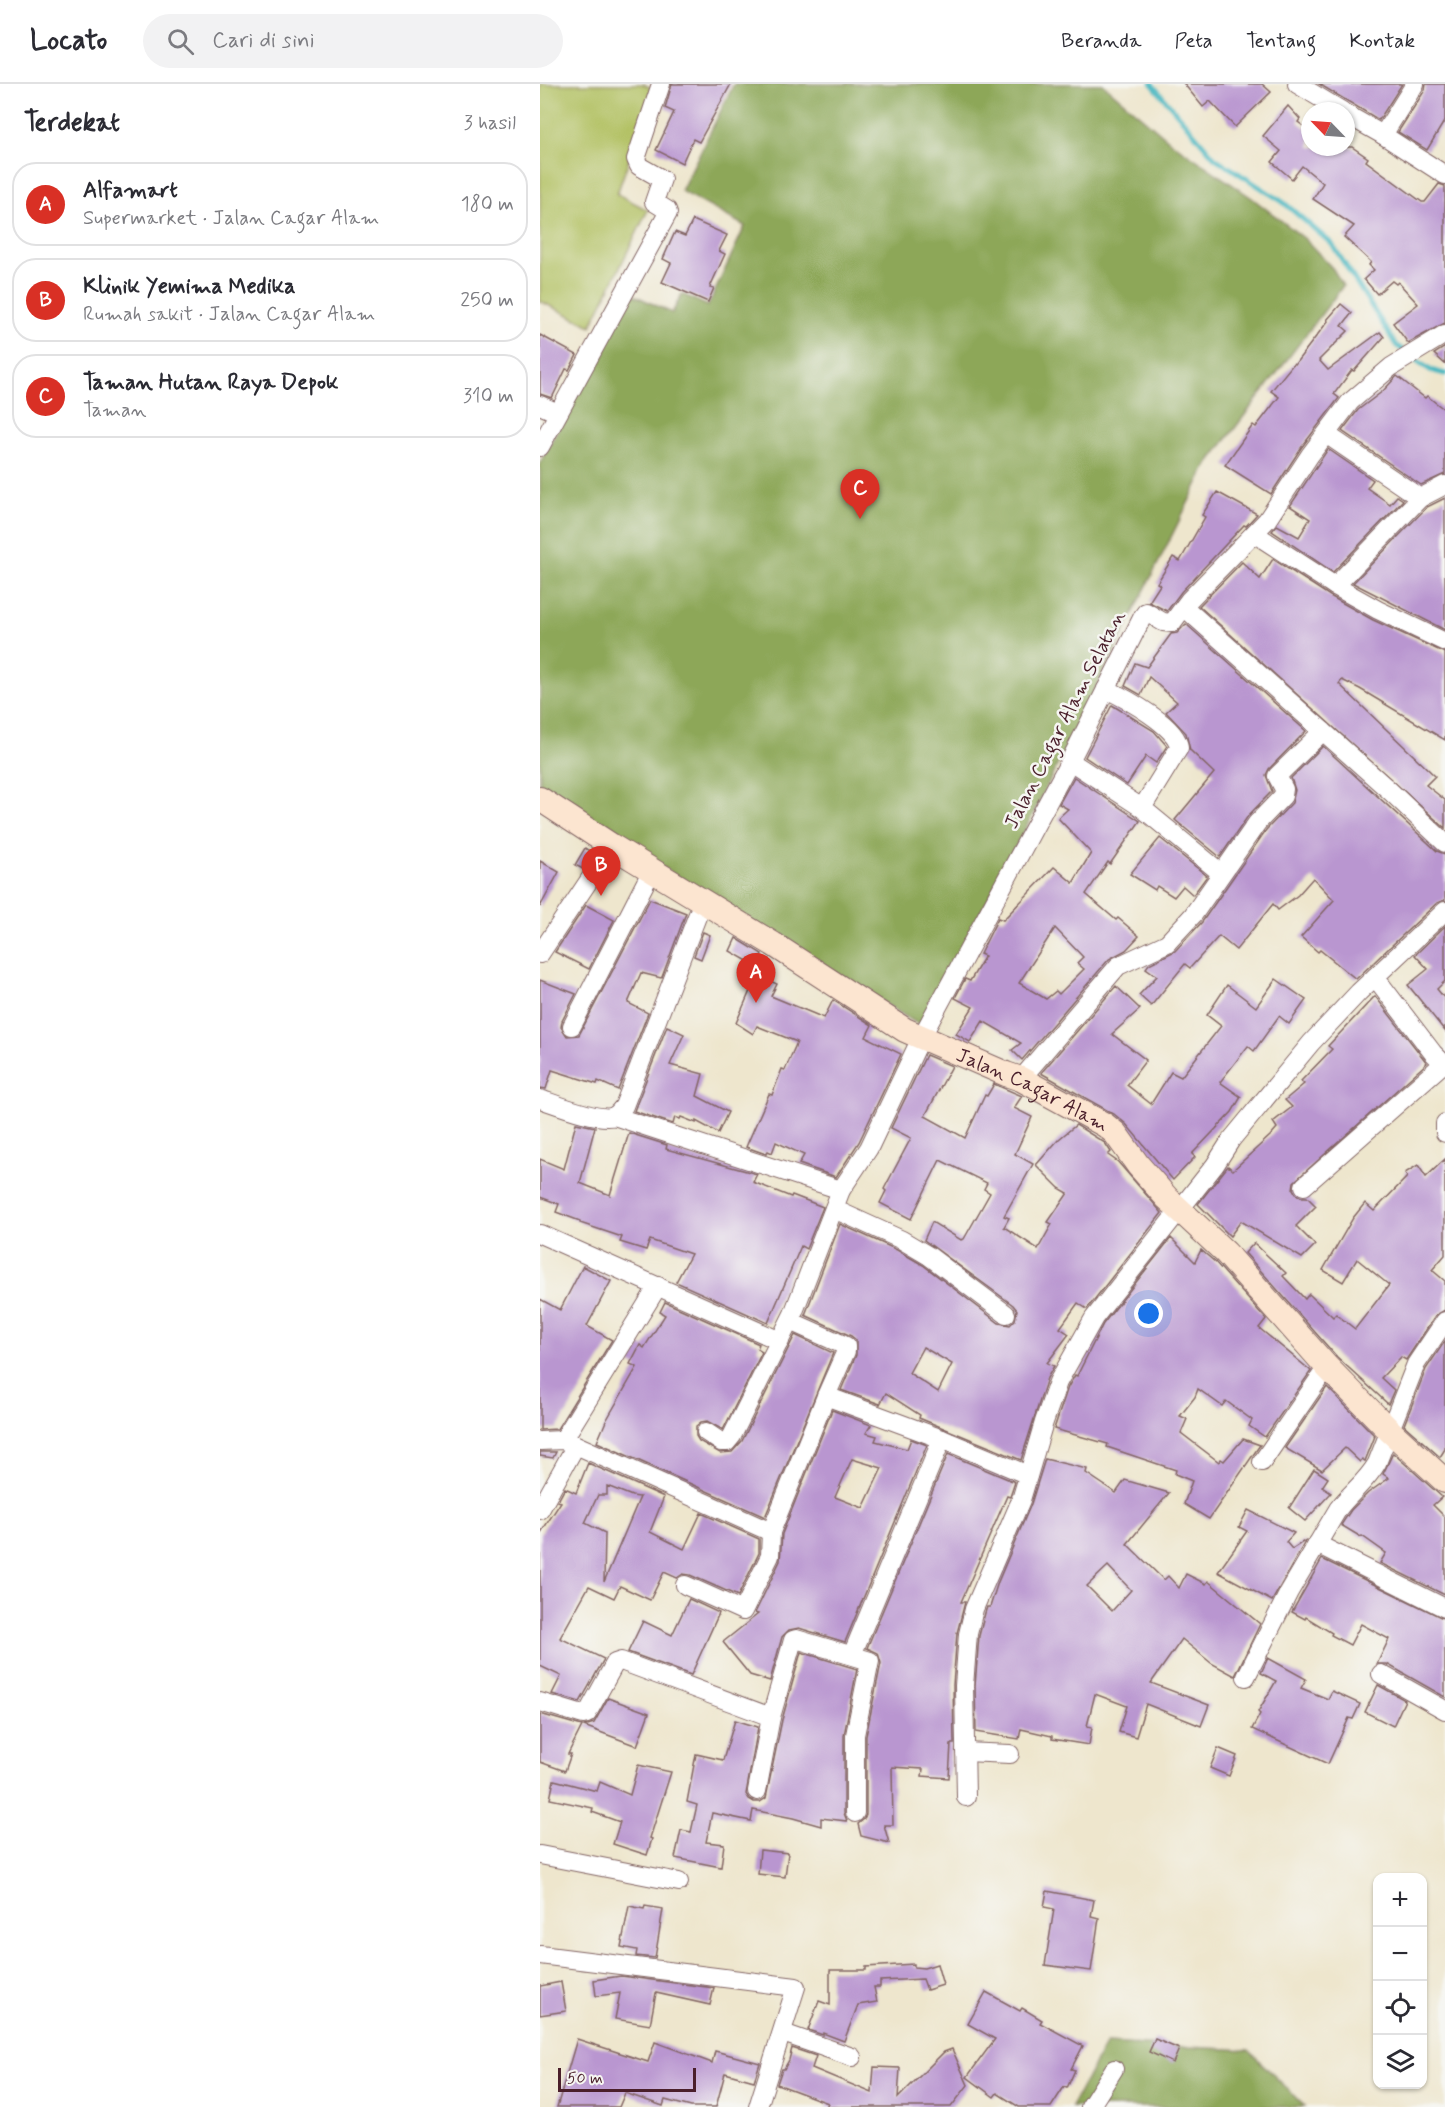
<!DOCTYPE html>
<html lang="id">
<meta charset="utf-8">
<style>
body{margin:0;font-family:Mynerve,sans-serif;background:#f2f2f3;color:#2b2b33}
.controls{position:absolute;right:18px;bottom:18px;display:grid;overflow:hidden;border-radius:12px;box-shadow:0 2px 4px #0004}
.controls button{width:54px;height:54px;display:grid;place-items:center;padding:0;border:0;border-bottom:2px solid #e1e1e2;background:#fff;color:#2b2b33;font:30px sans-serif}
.compass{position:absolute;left:761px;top:18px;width:54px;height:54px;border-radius:50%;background:#fff;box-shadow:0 2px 4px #0004;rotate:295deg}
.scale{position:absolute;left:18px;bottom:15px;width:138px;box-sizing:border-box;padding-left:6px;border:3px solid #4a1f2b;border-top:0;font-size:16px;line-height:21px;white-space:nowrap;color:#4a1f2b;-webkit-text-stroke:4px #f6f6f2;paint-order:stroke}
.you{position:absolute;left:609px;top:1230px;width:21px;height:21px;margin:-15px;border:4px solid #fff;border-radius:50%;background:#1a73e8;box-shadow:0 0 0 9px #1a73e833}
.badge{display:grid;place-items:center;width:39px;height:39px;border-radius:50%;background:#d93025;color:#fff;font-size:20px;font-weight:700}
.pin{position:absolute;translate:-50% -50px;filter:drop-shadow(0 2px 3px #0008)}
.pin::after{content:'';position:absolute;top:32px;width:21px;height:18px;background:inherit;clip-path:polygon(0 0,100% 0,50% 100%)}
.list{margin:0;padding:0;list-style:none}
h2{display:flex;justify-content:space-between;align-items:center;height:78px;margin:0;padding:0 24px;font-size:26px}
h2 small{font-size:20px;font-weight:400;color:#7c7c81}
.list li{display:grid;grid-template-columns:39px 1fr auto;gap:18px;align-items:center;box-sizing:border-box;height:84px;margin:0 12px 12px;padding:0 12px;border:2px solid #e1e1e2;border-radius:24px}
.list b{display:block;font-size:22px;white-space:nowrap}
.list p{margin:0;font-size:20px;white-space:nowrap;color:#7c7c81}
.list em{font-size:20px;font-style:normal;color:#7c7c81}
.icon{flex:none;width:33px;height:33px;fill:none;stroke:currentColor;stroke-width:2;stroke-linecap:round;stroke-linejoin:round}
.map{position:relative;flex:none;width:905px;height:2023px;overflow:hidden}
header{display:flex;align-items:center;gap:36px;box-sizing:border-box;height:84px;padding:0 30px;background:#fff;border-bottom:2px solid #e1e1e2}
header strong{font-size:28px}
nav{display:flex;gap:33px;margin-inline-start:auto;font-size:21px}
.search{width:420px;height:54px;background:#f2f2f3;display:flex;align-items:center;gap:15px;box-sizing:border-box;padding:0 21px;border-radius:33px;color:#7c7c81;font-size:22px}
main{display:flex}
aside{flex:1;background:#fff}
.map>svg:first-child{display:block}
.green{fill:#b2c163;stroke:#7e7047;stroke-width:1.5}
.forest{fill:#8da759;stroke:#6c6342;stroke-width:1.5}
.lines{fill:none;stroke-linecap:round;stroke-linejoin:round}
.stream{stroke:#49b8c1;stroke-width:5}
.building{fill:#b996d0;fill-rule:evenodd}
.street-casing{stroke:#836564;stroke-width:20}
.secondary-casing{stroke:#836564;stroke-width:26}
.street{stroke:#fff;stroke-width:18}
.secondary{stroke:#fce5d0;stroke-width:24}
.labels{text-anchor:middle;stroke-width:5;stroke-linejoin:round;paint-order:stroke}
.street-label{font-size:20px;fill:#4a1f2b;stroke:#f6f6f2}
</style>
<header>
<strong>Locato</strong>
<div class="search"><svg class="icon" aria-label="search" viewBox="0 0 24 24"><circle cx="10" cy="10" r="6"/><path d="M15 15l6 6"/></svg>Cari di sini</div>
<nav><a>Beranda</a><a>Peta</a><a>Tentang</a><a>Kontak</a></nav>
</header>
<main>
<aside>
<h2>Terdekat<small>3 hasil</small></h2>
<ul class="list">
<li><span class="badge">A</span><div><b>Alfamart</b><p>Supermarket · Jalan Cagar Alam</p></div><em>180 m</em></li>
<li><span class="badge">B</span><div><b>Klinik Yemima Medika</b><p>Rumah sakit · Jalan Cagar Alam</p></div><em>250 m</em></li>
<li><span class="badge">C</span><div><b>Taman Hutan Raya Depok</b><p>Taman</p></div><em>310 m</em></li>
</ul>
</aside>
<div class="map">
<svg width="905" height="2023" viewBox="0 0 905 2023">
<rect width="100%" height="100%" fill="#f6f6f2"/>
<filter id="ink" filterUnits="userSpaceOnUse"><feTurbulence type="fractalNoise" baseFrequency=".0167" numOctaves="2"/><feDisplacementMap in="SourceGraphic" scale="12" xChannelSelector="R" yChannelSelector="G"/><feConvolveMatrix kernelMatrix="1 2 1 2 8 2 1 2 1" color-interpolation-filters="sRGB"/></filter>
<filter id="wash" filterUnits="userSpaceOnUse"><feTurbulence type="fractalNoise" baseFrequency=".008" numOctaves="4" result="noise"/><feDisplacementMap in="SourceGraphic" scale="24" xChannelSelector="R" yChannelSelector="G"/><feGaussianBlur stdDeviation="1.35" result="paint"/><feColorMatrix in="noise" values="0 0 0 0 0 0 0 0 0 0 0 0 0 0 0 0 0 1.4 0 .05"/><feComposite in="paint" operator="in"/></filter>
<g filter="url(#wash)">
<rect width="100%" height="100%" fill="#eee6cd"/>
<path class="green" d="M0 0H103L114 5 77 110 108 126 51 242 0 217Z"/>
<g class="forest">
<path d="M194 0H563L631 58 712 114 765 155 793 185 803 202 667 381 490 736 381 942 0 708V379L90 209 132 229 142 210 168 222 205 142 141 107Z"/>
<path d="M566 1959 709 1966 765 2023H531Z"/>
</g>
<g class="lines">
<path class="stream" d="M612 0 675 74 743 118 792 160 856 261 890 286 905 290"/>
</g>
<g id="blocks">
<g class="building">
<path d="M132 0H191L159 58 153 55 142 79 116 66 134 28 125 24Z"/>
<path d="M644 0H722L731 8 695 43 670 17 663 23Z"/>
<path d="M779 0H862L839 36Z"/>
<path d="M886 0H905V36L887 66 858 48 885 6Z"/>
<path d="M748 22 760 35 758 38 770 47V63H812L828 74 826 77 882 118H885L899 100 905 102V239L868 259 853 239 878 220 858 198 856 200 852 197 837 210 824 195 834 186 829 181 831 178 804 153 814 142 773 115 783 99 762 82 752 95 732 78 741 67 723 52Z"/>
<path d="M153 136 187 151 179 167 185 170 170 203 174 204 168 218 122 198 131 179 123 175 135 148 145 152Z"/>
<path d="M801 220 812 229 802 242 808 247 779 276 788 286 840 248 844 253 814 287 812 286 794 310 799 314 761 364 731 410 685 381 713 341 716 343 739 313 731 307 754 279 755 280 788 237 787 236Z"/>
<path d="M0 251 37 271 29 286 26 285 12 314 0 310Z"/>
<path d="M905 263V280L894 270Z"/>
<path d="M857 292 885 314 887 312 905 326V390L881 401 802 347 818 326 843 307Z"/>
<path d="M788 365 833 396 827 404 850 420 857 412 863 416 793 488 732 447 737 441 759 453 770 435 750 422Z"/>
<path d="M677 408 717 430 706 442 704 441 641 508 627 527 609 518 620 501 617 499 633 473 640 477 665 433 662 431Z"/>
<path d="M905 414V546L813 499 887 423Z"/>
<path d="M733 475 790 512 833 536 905 569V656L820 605 802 596 799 600 895 692 886 701 905 716V744L659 522 702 478 720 495Z"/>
<path d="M646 540 766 647 729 685 726 691 732 707 708 732 680 773 635 736 674 689 650 666 646 649 626 628 637 618 609 593 601 611 585 602 595 579 607 583 631 550 637 549Z"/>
<path d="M572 621 614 647 627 662 616 679 606 672 587 701 545 673Z"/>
<path d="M783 662 897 767 905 770V816L897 819 816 895 780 866 778 868 761 853 794 816 773 794 758 811 738 826 733 820 696 866 679 852 650 884 645 880 611 922 599 911 617 892 606 884 609 880 635 867 662 838 726 746 752 719 755 706 751 694Z"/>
<path d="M534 693 600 737 570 780 568 778 546 810 576 836 578 834 599 852 586 866 569 875 482 976 472 966 481 959 443 937 430 958 416 950 433 923 415 914 425 895 430 897 445 872 440 870 458 834 463 836 514 783 533 799 551 769 518 734 528 725 519 720ZM515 844 543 873 537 879 544 885 519 910 516 907 506 915 479 899Z"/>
<path d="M620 754 667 792 653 811 643 802 634 813 617 802 615 806 590 790Z"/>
<path d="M45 764 53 770 43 785 35 781Z"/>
<path d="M0 777 19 788 0 823Z"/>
<path d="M110 815 146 829 122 893 121 894 101 889 88 919 108 929 78 1006 58 997 57 1000 12 986 6 1005 0 1004V896L36 910 22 937 21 943 27 952 39 951Z"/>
<path d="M46 821 74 836 49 885 15 868Z"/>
<path d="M905 842V897L897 905 905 915V947L868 901 888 885 875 871Z"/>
<path d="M163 848 170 851 161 875 154 872Z"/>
<path d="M196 854 222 870 216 882 190 867Z"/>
<path d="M217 891 237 900 231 912 284 934 293 916 332 941 326 953 361 970 319 1058 296 1093 259 1080 264 1071 236 1058 232 1069 228 1067 226 1070 206 1063 229 1010 232 1011 242 985 245 986 257 958 217 942 213 950 196 939Z"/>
<path d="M736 895 766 916 749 940 739 932 714 967 708 962 680 998 701 1013 692 1028 652 1070 655 1073 633 1096 586 1040 574 1030 501 989 576 902 600 925 572 950 606 976 587 1001 611 1020 631 988 641 993 681 942 667 931 687 901 716 923Z"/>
<path d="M835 912 887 979 754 1098 753 1105 756 1110 761 1113H767L776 1122 756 1142 775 1161 762 1174 701 1137 690 1152 658 1120 688 1082 693 1086 730 1052 737 1044 733 1038 752 1023 745 1016 764 1000 761 997 792 965 788 962Z"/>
<path d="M127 942 144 950 130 981 163 990 157 1012 188 1028 178 1049 156 1037V1039L141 1033 140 1035 135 1033 133 1040 94 1027Z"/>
<path d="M386 971 412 982 385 1032 425 1054 445 1011 447 1012 454 1000 482 1012 474 1024 492 1033 475 1070 493 1080 464 1132 469 1134 464 1143 498 1165 512 1140 508 1138 528 1109 519 1104 496 1081 519 1055 536 1041 565 1059 571 1068 568 1071 578 1078 622 1129 547 1225 538 1219 520 1244 529 1250 507 1279 514 1282 507 1294 481 1376 379 1334 380 1331 346 1309 340 1320 301 1306 316 1271V1256L311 1252 265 1231 300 1140 357 1166 383 1181 459 1239 470 1241 475 1236 477 1226 473 1221 384 1156 392 1138 421 1156 424 1155 450 1109 444 1105 447 1099 400 1076 371 1135 340 1119 346 1107 344 1105 371 1054 351 1044ZM383 1263 412 1280 398 1308 369 1289Z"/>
<path d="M36 1039 55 1043 40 1099 70 1111 89 1049 127 1061 126 1065 217 1090 213 1098 251 1113 252 1111 283 1123 266 1165 261 1162 228 1239 136 1198 151 1170 110 1156 106 1166 80 1158 82 1153 40 1139V1137L16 1128 19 1120 0 1113V1075L24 1085Z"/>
<path d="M905 1075V1171L892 1186 905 1197V1226L896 1231 866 1276 861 1273 841 1294 854 1306 848 1320 797 1273 705 1169 714 1159 746 1189 743 1192 765 1215 769 1210 793 1233 796 1230 815 1245 849 1201 817 1175 803 1198 783 1186 813 1134 825 1119 834 1127 867 1093 865 1089 878 1081 886 1093Z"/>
<path d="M631 1154 655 1178 661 1166 676 1179 726 1235 719 1244 771 1287 725 1353 709 1342 712 1336 686 1317 682 1322 658 1305 655 1313 640 1332 647 1335 641 1349 679 1378 681 1375 684 1377 703 1355 720 1361 669 1435 644 1420 652 1397 635 1390 636 1386 567 1363 568 1360 514 1345 528 1303 535 1291 537 1292 563 1240Z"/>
<path d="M43 1182 71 1197 47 1242 72 1256 17 1345 0 1346V1215L20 1226Z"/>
<path d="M125 1218 219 1260 217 1265 222 1268 183 1346 167 1337 161 1338 156 1342V1352L159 1357 180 1369 192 1368 202 1357 255 1251 293 1269 225 1433 57 1358 66 1337 97 1283 90 1280 100 1261 104 1264 125 1231 120 1228Z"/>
<path d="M905 1257V1365L900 1373 864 1341 886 1285Z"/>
<path d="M787 1303 835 1352 825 1377 822 1375 820 1378 805 1364 782 1386 745 1364Z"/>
<path d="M292 1326 331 1341 326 1349 337 1352 335 1357 367 1365 371 1355 387 1361 305 1558 259 1544 249 1546 242 1553 230 1597 210 1591 183 1558 218 1530 215 1529 240 1477 242 1450ZM312 1375 342 1384 323 1424 295 1413Z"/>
<path d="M0 1368H16L13 1374 0 1372Z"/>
<path d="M853 1369 902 1413 893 1421 905 1433V1511L840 1479 846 1469 822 1452 821 1453 801 1441 811 1426 828 1409 849 1394 843 1390Z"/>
<path d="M408 1370 475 1398 470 1413 467 1412 421 1518H425L417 1549 413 1601 414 1660H411L409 1694 382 1692 383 1685 352 1683 353 1741H344L349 1759 321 1752 318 1740 324 1735 326 1730V1652L341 1579 338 1569 327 1564Z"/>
<path d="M505 1375 547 1385 546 1389 576 1409 585 1396 629 1409 587 1460 624 1496 628 1492 639 1504 646 1490 666 1500 668 1497 720 1540 695 1592 671 1579 642 1555 611 1599 669 1621 661 1642 606 1620 596 1653 579 1648 587 1622 555 1610 547 1642 552 1643 549 1661 512 1655V1652L481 1645 479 1655 436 1648 435 1602 439 1552 445 1529 447 1523H450L458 1498 491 1420ZM568 1482 591 1506 572 1527 547 1502Z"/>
<path d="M48 1379 124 1413 110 1448 144 1465 161 1429 219 1455V1469L198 1512 150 1491 143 1490 137 1494 124 1488 110 1516 80 1502 74 1514 49 1502 20 1554 64 1575 40 1618 12 1610 21 1592 0 1582V1450L21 1418 18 1417 25 1404 36 1409ZM67 1402 92 1412 100 1413 64 1498 65 1449 45 1439 58 1411H67Z"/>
<path d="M774 1385 788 1394 782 1403 791 1409 765 1437 749 1424Z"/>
<path d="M708 1426 754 1449 746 1458 752 1465 766 1456 732 1517 678 1488 707 1447 699 1443Z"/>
<path d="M782 1475 905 1535V1613L847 1580H837L849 1555 821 1540 810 1561 791 1551 792 1549 766 1533 765 1535 752 1528Z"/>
<path d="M149 1515 179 1529 151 1591 88 1568 103 1537 132 1551Z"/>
<path d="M261 1568 317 1585 304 1651V1729L307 1737 281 1734V1742L253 1734 213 1726 211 1737 172 1729 166 1758 184 1760 181 1783 135 1774 141 1746 151 1748 157 1721 147 1718 156 1670 183 1676 195 1636 218 1643 206 1710 209 1715 214 1718H220L226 1714 242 1636Z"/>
<path d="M728 1574 766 1595 761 1604 788 1615 792 1607 820 1620 813 1635 809 1634 788 1680 712 1645 720 1630 718 1628 736 1597 721 1589Z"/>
<path d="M838 1601 865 1616 853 1642 825 1628Z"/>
<path d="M68 1614 109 1629 97 1662 44 1642 54 1639Z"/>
<path d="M0 1630 42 1642 28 1670H31L25 1687 0 1678Z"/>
<path d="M678 1664 697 1672 689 1692 670 1684Z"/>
<path d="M98 1681 131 1688 110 1754 112 1755 107 1771 73 1760 80 1738 52 1728 53 1724 10 1715 14 1696 57 1707 60 1698 90 1711Z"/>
<path d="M220 1766 248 1769 245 1793 218 1790Z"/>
<path d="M507 1807 554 1816 551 1832 559 1834 551 1887 505 1881 514 1825 504 1823Z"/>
<path d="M89 1822 104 1825 105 1822 123 1825 115 1874 96 1872 97 1866 81 1863Z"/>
<path d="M374 1880V1883L384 1884 397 1880 403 1901 387 1906 383 1895 340 1897V1903H334L337 1918 318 1921 304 1957 283 1949V1951L268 1946 279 1917 290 1921V1886H326V1883Z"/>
<path d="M81 1892 174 1904 170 1921 116 1909 110 1941 75 1935 80 1909 56 1912 54 1896Z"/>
<path d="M21 1898 26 1927 0 1931V1902Z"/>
<path d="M446 1908 480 1927 482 1924 502 1936 500 1939 543 1962 531 1985 535 1986 527 2004 524 2003 511 2023H479L457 2009 454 2013 427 1993 455 1955 428 1940Z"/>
<path d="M37 1955 108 1978 115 1958 172 1979 175 1967 220 1979 214 1997 185 1989 176 2023H151L125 2016 123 2022 85 2009 79 2023H17Z"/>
<path d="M615 1955 639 1965 633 1979 609 1968Z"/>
<path d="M252 1964 276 1972 272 1984 332 2009 334 1983 360 1984 358 2014 404 1968 412 1965 428 2001 411 2023H286L288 2019 237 2000 242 1985H244L249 1976Z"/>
</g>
</g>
</g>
<g filter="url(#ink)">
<use href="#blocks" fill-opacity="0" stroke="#836564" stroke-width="1.5"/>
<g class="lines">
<defs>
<g id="street">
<path d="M757 0 802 27"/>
<path d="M806 30 843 51 905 91"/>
<path d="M843 51 875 0"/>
<path d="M0 321 18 329"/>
<path d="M786 350 880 414 905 401"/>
<path d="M0 363 128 129 127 126 114 118 122 95 99 82 96 75 121 0"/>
<path d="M715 450 795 502 838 526 905 558"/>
<path d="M795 502 880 414"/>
<path d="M644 523 850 707 905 759"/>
<path d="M566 605C585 614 639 643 639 664L602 724 681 789"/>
<path d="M530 677 602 724"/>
<path d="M0 870 72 762"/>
<path d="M835 893 893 969 905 981"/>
<path d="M32 942 112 786"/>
<path d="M481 995 578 882 627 859 653 831 717 739 743 712 744 705 737 692 783 647"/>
<path d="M0 1015C15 1020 61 1038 74 1032 78 1030 81 1025 84 1022L163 817"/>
<path d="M74 1032 301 1106"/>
<path d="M905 1039V1049"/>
<path d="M764 1102 904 979"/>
<path d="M294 1125 362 1156 389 1172 466 1230"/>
<path d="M0 1150 240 1257"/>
<path d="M250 1237 306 1262V1267L286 1312"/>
<path d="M166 1348 181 1358H187L192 1352 253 1230 301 1106 329 1064 381 954 530 677 603 532 606 528 623 538 632 539 649 516 727 436 770 371 810 318 851 283 905 250"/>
<path d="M23 1356 118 1202"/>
<path d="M0 1357 23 1356 36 1361 231 1448 286 1312 402 1355 488 1391"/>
<path d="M722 1378 787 1283"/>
<path d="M0 1426 36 1361"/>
<path d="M777 1460 905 1524"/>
<path d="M145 1501 203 1527 230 1472 231 1448"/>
<path d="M312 1571 402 1355"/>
<path d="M841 1590 905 1626"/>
<path d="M706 1593 749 1508 798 1425C810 1409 827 1397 837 1379L876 1280 905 1237"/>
<path d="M0 1618 43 1631 47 1630 75 1579 81 1577 231 1633"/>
<path d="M425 1668 470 1670"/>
<path d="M217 1707 231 1633 253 1556 256 1555 330 1577 315 1651V1729"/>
<path d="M426 1713 424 1602 428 1550 434 1525 481 1416 504 1338 518 1298 554 1234 675 1081 691 1056 771 959 819 908 905 827"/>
<path d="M0 1771 139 1798"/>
<path d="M0 1871 256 1903 218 2023"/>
<path d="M243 1949 312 1973"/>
<path d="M550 2023 574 1985"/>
</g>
<g id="secondary">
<path id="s1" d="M0 715 72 762 233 860 365 946 466 990 481 995 565 1041 575 1049 598 1081 627 1114 686 1169 787 1283 850 1347 905 1397"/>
</g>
</defs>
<use href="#street" class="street-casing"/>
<use href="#secondary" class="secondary-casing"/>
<use href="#street" class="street"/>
<use href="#secondary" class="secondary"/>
</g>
</g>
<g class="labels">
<g class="street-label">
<text transform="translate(524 635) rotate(-63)" y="7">Jalan Cagar Alam Selatan</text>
<text dy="7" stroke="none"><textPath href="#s1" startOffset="573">Jalan Cagar Alam</textPath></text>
</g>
</g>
</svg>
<div class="controls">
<button>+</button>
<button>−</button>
<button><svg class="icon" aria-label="locate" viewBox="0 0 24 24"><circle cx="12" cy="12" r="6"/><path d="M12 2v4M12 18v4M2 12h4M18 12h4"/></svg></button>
<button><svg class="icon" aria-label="layers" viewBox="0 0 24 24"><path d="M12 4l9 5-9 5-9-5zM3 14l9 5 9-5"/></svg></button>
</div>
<svg class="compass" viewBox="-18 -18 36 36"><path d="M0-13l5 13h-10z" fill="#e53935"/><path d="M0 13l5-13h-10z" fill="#7c7c81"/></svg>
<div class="scale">50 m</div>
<div class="you"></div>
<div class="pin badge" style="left:216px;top:919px">A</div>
<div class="pin badge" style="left:61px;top:812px">B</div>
<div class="pin badge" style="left:320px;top:435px">C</div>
</div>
</main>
